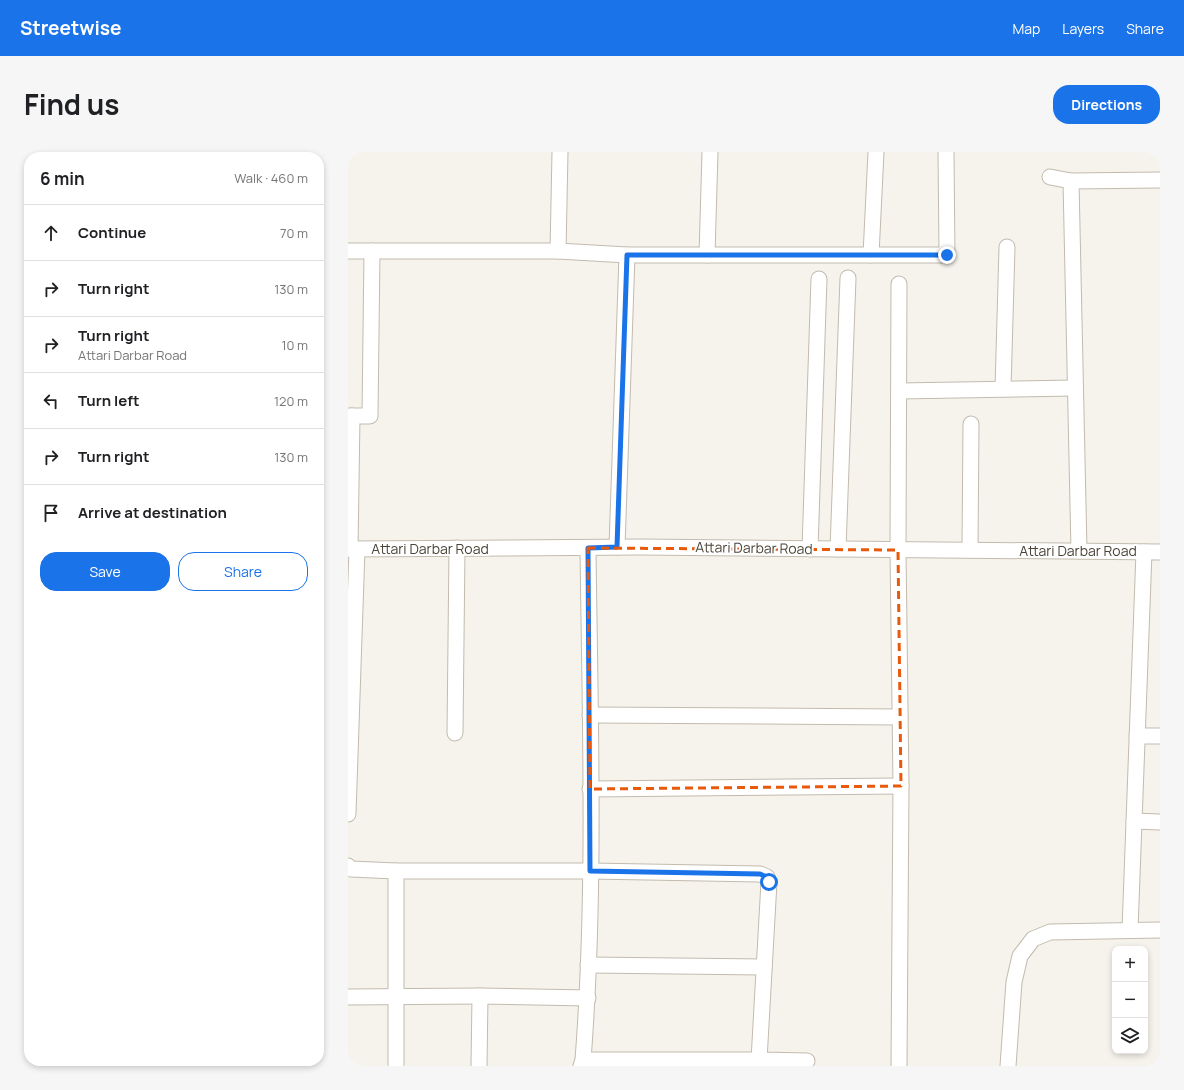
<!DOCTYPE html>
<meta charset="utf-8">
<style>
body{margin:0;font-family:Manrope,sans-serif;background:#f6f6f6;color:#202124}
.controls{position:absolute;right:12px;bottom:12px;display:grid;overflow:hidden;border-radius:8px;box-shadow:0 2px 6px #0003}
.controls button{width:36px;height:36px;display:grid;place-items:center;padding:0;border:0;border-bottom:1px solid #e0e0e0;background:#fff;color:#202124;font:20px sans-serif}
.stop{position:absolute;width:12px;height:12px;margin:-9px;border:3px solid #1a73e8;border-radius:50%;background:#fff}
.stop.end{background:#1a73e8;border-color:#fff;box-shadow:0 1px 4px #0008}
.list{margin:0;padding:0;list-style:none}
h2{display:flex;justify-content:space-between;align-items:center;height:52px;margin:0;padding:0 16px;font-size:17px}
h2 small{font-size:13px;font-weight:400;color:#757577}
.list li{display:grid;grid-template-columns:26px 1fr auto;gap:12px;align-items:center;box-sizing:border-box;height:56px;padding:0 16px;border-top:1px solid #e0e0e0}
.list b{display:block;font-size:15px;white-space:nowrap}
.list p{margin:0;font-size:13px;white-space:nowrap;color:#757577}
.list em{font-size:13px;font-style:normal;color:#757577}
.actions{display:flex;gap:8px;padding:12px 16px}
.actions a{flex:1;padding:9px 0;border:1px solid #1a73e8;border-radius:16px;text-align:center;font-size:14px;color:#1a73e8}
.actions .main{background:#1a73e8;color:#fff}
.icon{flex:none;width:22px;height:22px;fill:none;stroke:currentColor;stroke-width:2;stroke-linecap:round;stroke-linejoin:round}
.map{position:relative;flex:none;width:812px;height:914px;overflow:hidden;border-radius:16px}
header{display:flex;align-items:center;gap:24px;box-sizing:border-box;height:56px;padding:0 20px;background:#1a73e8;color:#fff}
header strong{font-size:19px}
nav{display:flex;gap:22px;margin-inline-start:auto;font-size:14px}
.intro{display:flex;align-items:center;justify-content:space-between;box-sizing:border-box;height:96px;padding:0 24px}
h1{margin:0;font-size:28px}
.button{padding:10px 18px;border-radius:16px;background:#1a73e8;color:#fff;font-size:14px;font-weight:700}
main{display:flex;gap:24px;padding:0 24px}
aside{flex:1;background:#fff;border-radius:16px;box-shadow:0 2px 6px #0003}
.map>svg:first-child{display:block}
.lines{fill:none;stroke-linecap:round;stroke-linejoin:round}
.street-casing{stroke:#c2bbae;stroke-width:17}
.street{stroke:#fff;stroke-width:15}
.route{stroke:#1a73e8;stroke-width:5}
.marked{fill:none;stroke:#e8590c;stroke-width:3;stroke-dasharray:8 5;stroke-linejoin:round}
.labels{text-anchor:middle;stroke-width:4;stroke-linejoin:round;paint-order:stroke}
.street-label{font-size:14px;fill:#4b4439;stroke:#fff}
</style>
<header>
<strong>Streetwise</strong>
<nav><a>Map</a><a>Layers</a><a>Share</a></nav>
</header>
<div class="intro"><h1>Find us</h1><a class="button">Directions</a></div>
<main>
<aside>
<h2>6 min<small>Walk · 460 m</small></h2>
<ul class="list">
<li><svg class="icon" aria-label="ahead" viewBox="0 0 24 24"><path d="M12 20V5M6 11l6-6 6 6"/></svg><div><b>Continue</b></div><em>70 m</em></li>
<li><svg class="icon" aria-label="right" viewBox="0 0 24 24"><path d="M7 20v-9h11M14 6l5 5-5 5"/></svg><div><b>Turn right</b></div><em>130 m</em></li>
<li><svg class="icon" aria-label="right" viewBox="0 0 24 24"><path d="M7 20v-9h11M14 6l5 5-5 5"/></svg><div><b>Turn right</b><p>Attari Darbar Road</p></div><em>10 m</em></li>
<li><svg class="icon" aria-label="left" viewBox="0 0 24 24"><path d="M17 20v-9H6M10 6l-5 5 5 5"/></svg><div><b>Turn left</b></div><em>120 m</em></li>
<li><svg class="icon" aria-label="right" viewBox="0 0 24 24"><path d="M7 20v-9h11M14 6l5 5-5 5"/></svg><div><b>Turn right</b></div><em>130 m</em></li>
<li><svg class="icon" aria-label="arrive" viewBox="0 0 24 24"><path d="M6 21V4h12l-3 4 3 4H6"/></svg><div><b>Arrive at destination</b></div></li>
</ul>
<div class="actions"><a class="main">Save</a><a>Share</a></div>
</aside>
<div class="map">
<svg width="812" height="914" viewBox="0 0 812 914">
<rect width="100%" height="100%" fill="#f6f3ec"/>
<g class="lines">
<defs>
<g id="street">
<path d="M702 25 723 29 731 399"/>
<path d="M723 29 812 28"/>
<path d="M0 99H210L279 103H523L528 0"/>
<path d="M210 99 212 0"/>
<path d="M359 103 362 0"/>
<path d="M523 103H599L598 0"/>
<path d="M655 237 659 95"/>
<path d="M551 239 727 236"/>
<path d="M0 264H22L24 99"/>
<path d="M269 395 279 103"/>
<path d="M0 397 292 395 812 400"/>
<path d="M2 397 4 264"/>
<path d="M462 397 471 127"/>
<path d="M490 397 500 126"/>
<path d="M622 398 623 272"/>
<path d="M242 563 552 565"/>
<path d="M107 581 109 396"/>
<path d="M789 584H812"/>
<path d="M242 637 553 634"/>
<path d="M0 662 9 397"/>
<path d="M786 669 812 670"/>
<path d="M0 714 3 717 48 719H242L412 722 419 725 421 730 411 908 459 909"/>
<path d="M782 778 796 400"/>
<path d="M240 813 416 815"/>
<path d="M0 845 132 844"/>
<path d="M235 908H411"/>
<path d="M48 914V719"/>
<path d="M131 914 132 844 240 846"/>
<path d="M233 914 235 908C248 738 242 566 240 396"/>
<path d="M551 914 553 634 550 398 551 132"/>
<path d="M660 914 666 830 672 804 685 787 702 780 812 778"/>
</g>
</defs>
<use href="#street" class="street-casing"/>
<use href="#street" class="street"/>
</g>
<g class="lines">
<path class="route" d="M421 730 419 725 412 722 242 719 240 396 269 395 279 103H599"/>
</g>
<path class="marked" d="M240 396 550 398 553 634 242 637Z"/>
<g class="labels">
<g class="street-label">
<text transform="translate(406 396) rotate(1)" y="5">Attari Darbar Road</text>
<text x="82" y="402">Attari Darbar Road</text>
<text x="730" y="404">Attari Darbar Road</text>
</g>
</g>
</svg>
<div class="controls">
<button>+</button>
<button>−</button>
<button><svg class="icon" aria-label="layers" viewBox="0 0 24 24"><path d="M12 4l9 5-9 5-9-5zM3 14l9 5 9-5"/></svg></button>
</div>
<div class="stop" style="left:421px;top:730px"></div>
<div class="stop end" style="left:599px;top:103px"></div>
</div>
</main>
